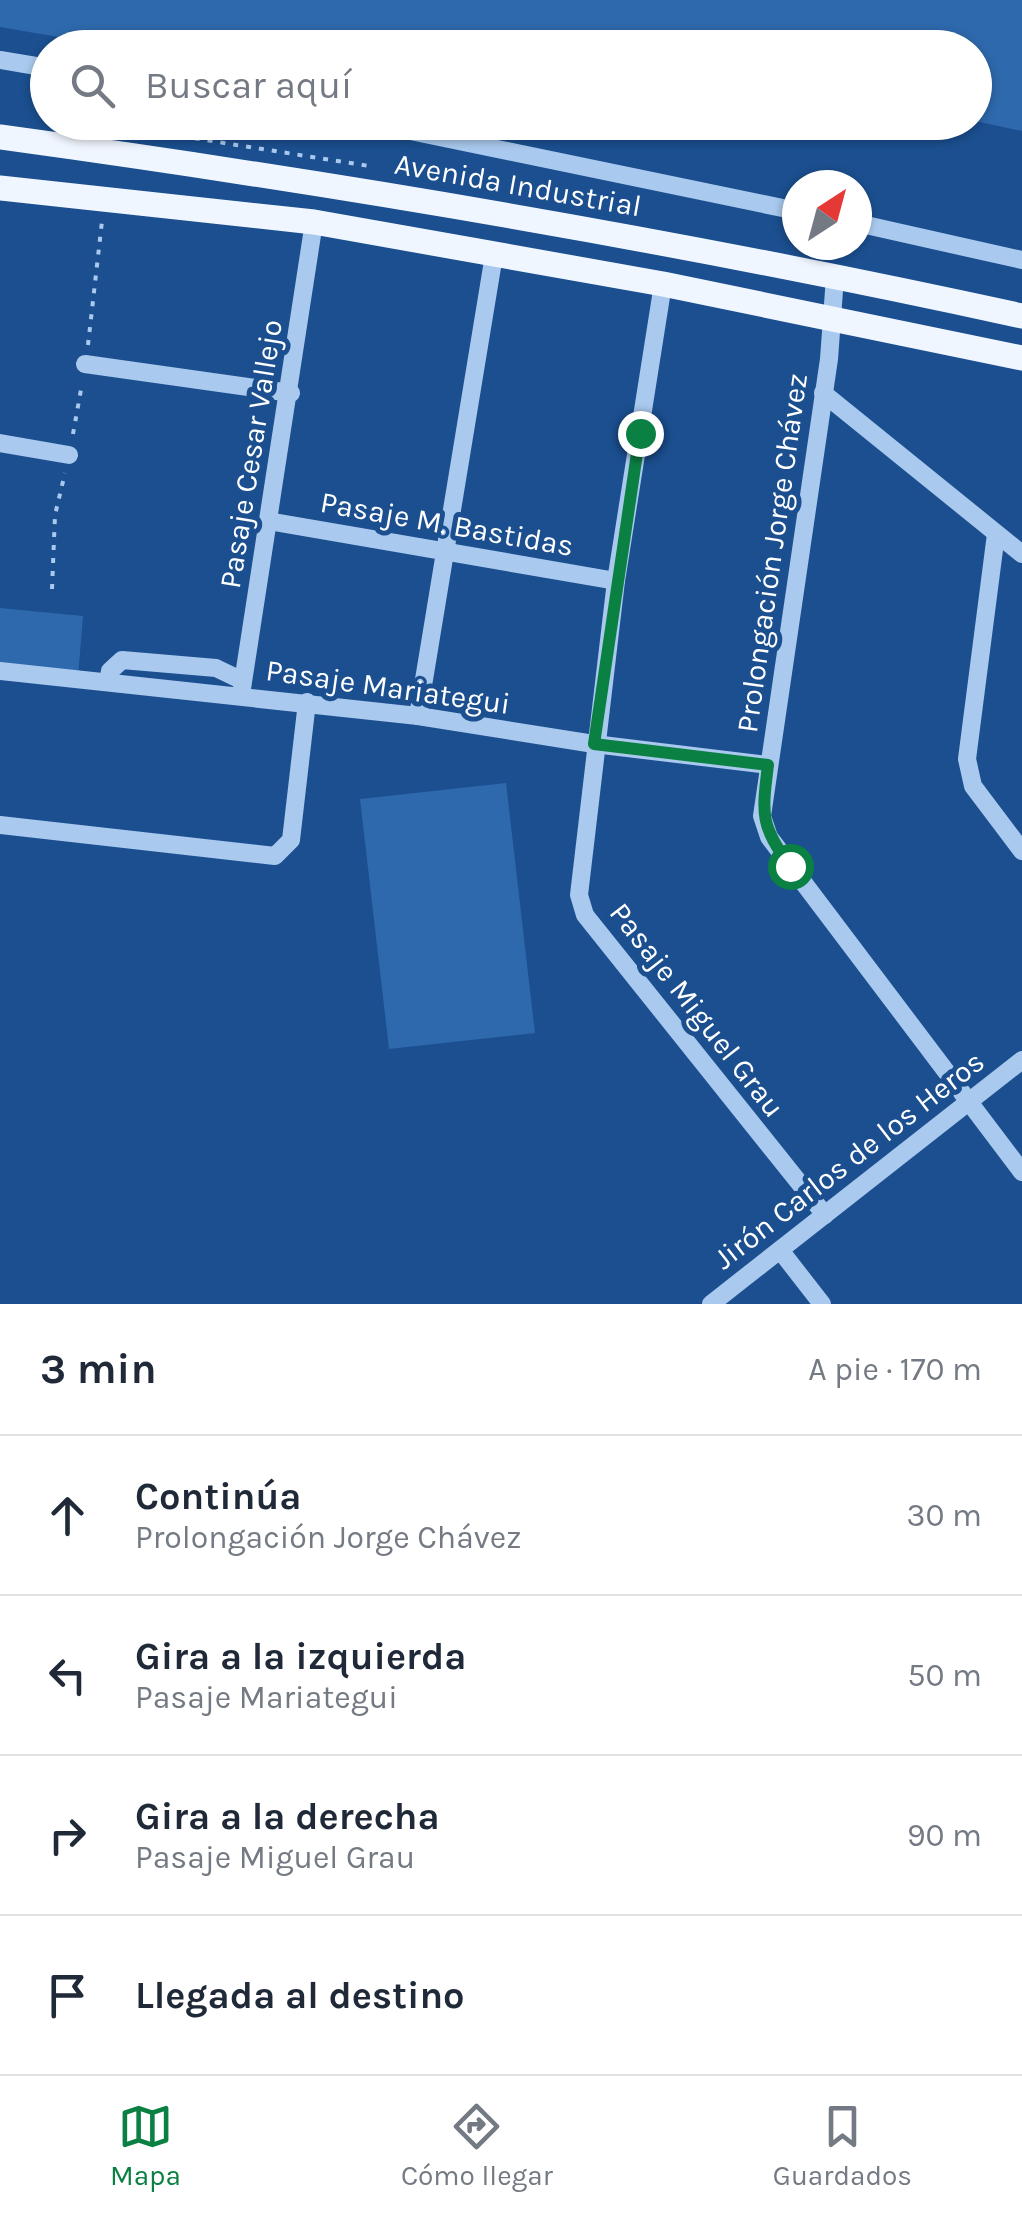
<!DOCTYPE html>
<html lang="es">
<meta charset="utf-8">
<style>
body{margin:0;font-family:Karla,sans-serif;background:#f2f2f3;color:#1f2937}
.compass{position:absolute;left:782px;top:170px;width:90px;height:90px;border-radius:50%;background:#fff;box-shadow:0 2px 8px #0004;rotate:36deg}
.stop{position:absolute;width:30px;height:30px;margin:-22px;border:8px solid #0b8043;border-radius:50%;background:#fff}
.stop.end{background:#0b8043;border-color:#fff;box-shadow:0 2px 10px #0008}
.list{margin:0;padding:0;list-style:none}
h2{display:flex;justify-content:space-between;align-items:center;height:130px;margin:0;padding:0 40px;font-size:42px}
h2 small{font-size:32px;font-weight:400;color:#747a83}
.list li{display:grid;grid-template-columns:65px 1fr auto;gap:30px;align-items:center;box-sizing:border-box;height:160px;padding:0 40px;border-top:2px solid #e0e1e3}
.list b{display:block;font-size:38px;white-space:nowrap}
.list p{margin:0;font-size:32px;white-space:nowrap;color:#747a83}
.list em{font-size:32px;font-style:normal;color:#747a83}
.icon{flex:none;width:55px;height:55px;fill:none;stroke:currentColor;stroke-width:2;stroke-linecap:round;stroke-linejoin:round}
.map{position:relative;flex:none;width:1022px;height:1304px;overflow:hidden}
.search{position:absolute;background:#fff;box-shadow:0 2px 8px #0004;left:30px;right:30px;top:30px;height:110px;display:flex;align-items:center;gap:25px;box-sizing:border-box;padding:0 35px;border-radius:55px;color:#747a83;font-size:38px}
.sheet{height:770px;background:#fff}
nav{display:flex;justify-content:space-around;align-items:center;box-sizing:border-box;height:140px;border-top:2px solid #e0e1e3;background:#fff;font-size:28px;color:#747a83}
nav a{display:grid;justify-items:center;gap:5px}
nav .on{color:#0b8043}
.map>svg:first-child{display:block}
.green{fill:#2e69ad}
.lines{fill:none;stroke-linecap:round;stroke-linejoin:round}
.path{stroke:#a9c9ee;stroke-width:4;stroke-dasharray:5 8;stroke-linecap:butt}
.minor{stroke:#a9c9ee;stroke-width:18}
.major{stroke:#f0f6ff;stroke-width:25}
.route{stroke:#0b8043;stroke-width:12}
.labels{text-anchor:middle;stroke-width:10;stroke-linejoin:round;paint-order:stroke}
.street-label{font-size:30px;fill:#fff;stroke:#1b4f8f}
</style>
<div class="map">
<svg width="1022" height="1304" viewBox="0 0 1022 1304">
<rect width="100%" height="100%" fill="#1b4f8f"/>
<g class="green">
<path d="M0 0H1022V131L975 121 974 48 116 47 0 27Z"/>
<path d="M0 608 83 616 78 677 0 670Z"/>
<path d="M506 783 535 1033 389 1049 360 799Z"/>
</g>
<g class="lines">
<g class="path">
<path d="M92 122 369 166"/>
<path d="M88 345 102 221"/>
<path d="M73 434 82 384"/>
<path d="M52 589 55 515 65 473"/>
</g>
<g class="minor">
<path d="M0 60 48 68"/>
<path d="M367 122 797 211"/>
<path d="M857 223 1022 260"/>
<path d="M835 277 829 359 762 816 769 837 1022 1172"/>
<path d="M663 284 616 581 579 895 585 915 825 1215"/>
<path d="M85 364 291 393"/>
<path d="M823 393 1022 554"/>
<path d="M0 443 69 455"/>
<path d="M268 521 616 581"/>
<path d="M996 534 967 759 973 786 1022 851"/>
<path d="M0 671 418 716 594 744 768 765"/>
<path d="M108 682 110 671 122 660 216 668 243 681"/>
<path d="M241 695 314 222"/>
<path d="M418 716 494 255"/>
<path d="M0 825 275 856 291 840 307 702"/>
<path d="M780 1250 822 1304"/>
<path d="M711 1304 1022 1060"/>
</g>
<g class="major">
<path d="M0 137C343 184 684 242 1022 316"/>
<path d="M0 188 314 222 663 284 1022 358"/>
</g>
</g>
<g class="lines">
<path class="route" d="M640 433 594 744 768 765C762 814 760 825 790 866"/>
</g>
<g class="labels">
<g class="street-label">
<text transform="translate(518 185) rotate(10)" y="10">Avenida Industrial</text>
<text transform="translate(251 454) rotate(-81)" y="10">Pasaje Cesar Vallejo</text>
<text transform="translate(447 524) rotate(10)" y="10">Pasaje M. Bastidas</text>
<text transform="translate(772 553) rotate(-82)" y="10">Prolongación Jorge Chávez</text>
<text transform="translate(388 687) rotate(8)" y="10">Pasaje Mariategui</text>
<text transform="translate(697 1010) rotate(52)" y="10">Pasaje Miguel Grau</text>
<text transform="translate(849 1160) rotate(-38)" y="10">Jirón Carlos de los Heros</text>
</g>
</g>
</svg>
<svg class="compass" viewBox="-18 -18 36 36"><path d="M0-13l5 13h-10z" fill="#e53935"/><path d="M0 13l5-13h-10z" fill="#747a83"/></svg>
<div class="stop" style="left:790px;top:866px"></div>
<div class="stop end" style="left:640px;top:433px"></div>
<div class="search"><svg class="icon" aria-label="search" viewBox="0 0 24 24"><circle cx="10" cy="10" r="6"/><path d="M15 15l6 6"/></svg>Buscar aquí</div>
</div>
<section class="sheet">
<h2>3 min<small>A pie · 170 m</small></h2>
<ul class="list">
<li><svg class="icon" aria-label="ahead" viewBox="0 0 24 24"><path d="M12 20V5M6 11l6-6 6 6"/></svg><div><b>Continúa</b><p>Prolongación Jorge Chávez</p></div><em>30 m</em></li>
<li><svg class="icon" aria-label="left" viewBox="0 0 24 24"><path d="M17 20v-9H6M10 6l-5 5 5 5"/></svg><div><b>Gira a la izquierda</b><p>Pasaje Mariategui</p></div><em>50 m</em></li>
<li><svg class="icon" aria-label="right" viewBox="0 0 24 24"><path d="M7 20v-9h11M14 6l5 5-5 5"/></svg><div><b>Gira a la derecha</b><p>Pasaje Miguel Grau</p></div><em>90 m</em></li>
<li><svg class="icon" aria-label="arrive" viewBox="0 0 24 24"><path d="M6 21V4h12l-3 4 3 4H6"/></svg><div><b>Llegada al destino</b></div></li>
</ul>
</section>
<nav>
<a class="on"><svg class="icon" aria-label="map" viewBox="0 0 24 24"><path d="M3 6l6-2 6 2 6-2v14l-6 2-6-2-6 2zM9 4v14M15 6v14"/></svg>Mapa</a>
<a><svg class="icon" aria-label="directions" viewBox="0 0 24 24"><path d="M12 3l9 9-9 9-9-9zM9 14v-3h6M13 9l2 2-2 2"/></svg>Cómo llegar</a>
<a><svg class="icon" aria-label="saved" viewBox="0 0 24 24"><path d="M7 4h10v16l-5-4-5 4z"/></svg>Guardados</a>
</nav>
